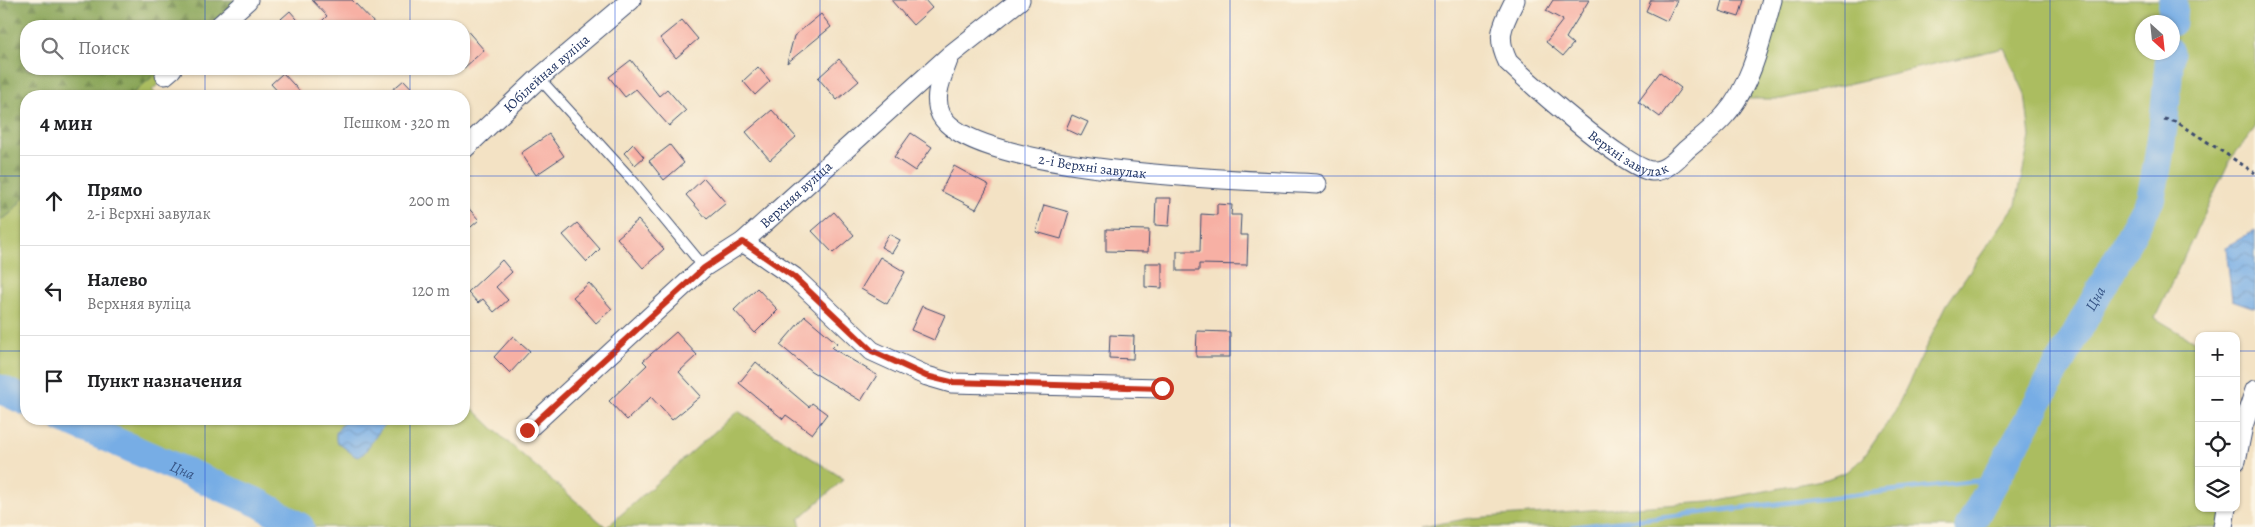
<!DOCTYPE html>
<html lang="ru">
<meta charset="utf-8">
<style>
body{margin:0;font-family:Alegreya,serif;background:#f6f6f6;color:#202124}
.controls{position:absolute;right:15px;bottom:15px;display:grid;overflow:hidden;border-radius:10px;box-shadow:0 1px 4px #0004}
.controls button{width:45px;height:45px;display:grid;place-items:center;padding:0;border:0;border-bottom:1px solid #e0e0e0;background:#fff;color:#202124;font:25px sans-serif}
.compass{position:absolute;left:2135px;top:15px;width:45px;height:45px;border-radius:50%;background:#fff;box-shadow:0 1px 4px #0004;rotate:153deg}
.stop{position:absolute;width:15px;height:15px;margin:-11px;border:4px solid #c8321e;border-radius:50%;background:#fff}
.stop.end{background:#c8321e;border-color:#fff;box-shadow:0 1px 5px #0008}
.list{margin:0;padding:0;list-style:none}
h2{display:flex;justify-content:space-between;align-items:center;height:65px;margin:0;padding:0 20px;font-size:21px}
h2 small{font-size:16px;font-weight:400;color:#757577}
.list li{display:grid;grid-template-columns:32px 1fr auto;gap:15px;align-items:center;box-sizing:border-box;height:90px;padding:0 20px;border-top:1px solid #e0e0e0}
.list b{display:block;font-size:19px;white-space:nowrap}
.list p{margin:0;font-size:16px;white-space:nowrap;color:#757577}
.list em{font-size:16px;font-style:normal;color:#757577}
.icon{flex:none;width:28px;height:28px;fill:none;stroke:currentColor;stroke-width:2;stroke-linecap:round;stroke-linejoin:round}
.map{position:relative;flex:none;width:2255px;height:527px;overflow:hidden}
.search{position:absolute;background:#fff;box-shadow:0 1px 4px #0004;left:20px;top:20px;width:450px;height:55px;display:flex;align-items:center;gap:12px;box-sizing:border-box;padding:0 18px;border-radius:20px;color:#757577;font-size:19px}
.panel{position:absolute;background:#fff;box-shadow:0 1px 4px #0004;left:20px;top:90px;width:450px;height:335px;border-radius:20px}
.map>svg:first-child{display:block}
.grass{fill:#abbd60;stroke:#63765f;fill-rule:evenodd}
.forest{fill:url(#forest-firs);stroke:#526a5a}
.water{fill:url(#water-waves);stroke:#496ea2}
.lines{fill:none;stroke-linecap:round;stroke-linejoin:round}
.stream{stroke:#77ade5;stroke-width:5}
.river{stroke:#77ade5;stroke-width:29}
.building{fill:#f7b0a4}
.service-casing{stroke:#3b4a6d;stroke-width:12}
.minor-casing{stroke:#3b4a6d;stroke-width:21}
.path{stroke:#3b4a6d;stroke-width:3;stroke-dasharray:4 4;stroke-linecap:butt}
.service{stroke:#fff;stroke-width:10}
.minor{stroke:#fff;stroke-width:19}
.route{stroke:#c8321e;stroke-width:6}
.grid{fill:none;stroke:#1d4ed8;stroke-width:1;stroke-opacity:0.55}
.labels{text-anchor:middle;stroke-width:5;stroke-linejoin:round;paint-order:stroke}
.street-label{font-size:14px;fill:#1b2f5e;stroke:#fcf5e5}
.water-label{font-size:15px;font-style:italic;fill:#375586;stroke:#fcf5e5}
</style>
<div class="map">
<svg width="2255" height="527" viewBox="0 0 2255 527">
<defs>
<pattern id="forest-firs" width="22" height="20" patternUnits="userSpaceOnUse" patternTransform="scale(1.25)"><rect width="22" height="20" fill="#88a456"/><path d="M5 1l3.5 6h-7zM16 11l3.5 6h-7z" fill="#6e864a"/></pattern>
<pattern id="water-waves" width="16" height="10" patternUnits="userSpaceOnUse" patternTransform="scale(1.25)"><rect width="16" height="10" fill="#77ade5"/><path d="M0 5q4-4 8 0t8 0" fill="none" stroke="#618dbd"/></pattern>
</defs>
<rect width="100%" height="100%" fill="#fcf5e5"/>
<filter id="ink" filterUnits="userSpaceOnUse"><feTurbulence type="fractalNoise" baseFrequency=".02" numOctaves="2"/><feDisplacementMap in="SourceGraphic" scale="10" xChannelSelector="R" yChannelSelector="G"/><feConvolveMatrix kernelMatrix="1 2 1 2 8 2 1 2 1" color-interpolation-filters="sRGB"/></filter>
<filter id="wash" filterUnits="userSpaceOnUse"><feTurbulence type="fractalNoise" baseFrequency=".0096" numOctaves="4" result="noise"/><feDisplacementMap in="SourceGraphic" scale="20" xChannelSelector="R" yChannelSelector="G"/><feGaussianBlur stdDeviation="1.12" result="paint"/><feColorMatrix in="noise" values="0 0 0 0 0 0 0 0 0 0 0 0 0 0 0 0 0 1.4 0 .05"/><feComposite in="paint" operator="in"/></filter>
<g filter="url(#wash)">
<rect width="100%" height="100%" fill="#f3e2c4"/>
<g class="grass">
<path d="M1772 0H2255V128L2230 160 2155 318 2197 343 2199 356V508H2226L2222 527H1421L1471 518 1709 502 1827 479 1848 471 1863 458 1894 413 1947 304 2016 204 2030 137 2025 94 2004 48 1782 99H1737ZM2142 22H2172V52H2142Z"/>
<path d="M161 69H176L152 90 158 96H130Z"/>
<path d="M26 195V401L0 389V220L10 214Z"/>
<path d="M464 400 504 439 606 527H300L261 504 63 419H464Z"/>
<path d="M738 411 844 479 799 519 801 527H607Z"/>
</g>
<path class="forest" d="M0 0H238L209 26H26V69H161L130 96H26V195L10 214 0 220Z"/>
<g class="water">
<path d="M2255 230V308L2232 300 2226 247Z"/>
<path d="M346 419H388L364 453 359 457 355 456 336 441V433Z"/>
</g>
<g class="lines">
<path class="stream" d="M1573 527 1995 479"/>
<g class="river">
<path d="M2172 22 2173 0"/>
<path d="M0 389 26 401"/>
<path id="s1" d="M63 419 261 504 300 527"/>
<path id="s2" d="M1969 527 2150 200C2162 152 2166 102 2170 52"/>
</g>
</g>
<g id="blocks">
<g class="building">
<path d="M312 0H352L377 26H317L327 16Z"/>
<path d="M891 0H925L932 8 913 25Z"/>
<path d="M1553 0H1589L1566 38 1573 44 1563 56 1546 42 1563 20 1546 11Z"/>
<path d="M1651 0H1677L1667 21 1646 11Z"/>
<path d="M1722 0H1744L1739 17 1719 11Z"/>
<path d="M290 11 303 26H273Z"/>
<path d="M821 14 831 27 787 63 794 36Z"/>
<path d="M682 20 698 39 676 58 660 38Z"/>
<path d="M464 27 484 50 464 68Z"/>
<path d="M839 59 859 81 837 100 818 78Z"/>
<path d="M631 60 659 96 667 89 686 111 669 126 636 89 625 97 609 77Z"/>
<path d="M758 67 770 81 755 95 743 81Z"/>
<path d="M1660 72 1681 88 1660 117 1638 101Z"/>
<path d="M283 73 304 96H282L271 84Z"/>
<path d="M404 80 419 96H385Z"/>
<path d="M772 110 796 137 770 160 746 132Z"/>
<path d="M1072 115 1088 122 1081 136 1066 129Z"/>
<path d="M911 133 932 147 915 171 894 157Z"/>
<path d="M549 134 564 156 536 175 521 153Z"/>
<path d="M633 144 644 157 635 165 624 153Z"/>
<path d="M670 145 684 163 664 180 649 161Z"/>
<path d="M954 166 989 185 976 209 941 191Z"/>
<path d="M704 178 726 203 707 219 686 195Z"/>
<path d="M1156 198H1171L1169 226 1155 225Z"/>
<path d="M464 203 479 220 464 233Z"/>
<path d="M1217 204 1232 205 1231 215H1241L1240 235H1248L1247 265 1199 264V271H1177V251H1200L1201 214 1217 215Z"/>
<path d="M1044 205 1069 212 1061 239 1036 232Z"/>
<path d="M834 212 854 235 833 253 812 231Z"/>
<path d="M638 220 664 249 643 268 617 238Z"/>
<path d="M577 223 600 249 587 262 563 235Z"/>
<path d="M1106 229 1149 230 1148 252 1106 251Z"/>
<path d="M889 234 900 240 892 253 881 247Z"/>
<path d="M880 257 905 272 887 304 861 289Z"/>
<path d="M502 260 512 272 496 287 508 300 494 312 483 299 478 303 468 292Z"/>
<path d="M1145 263H1162V288L1145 287Z"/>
<path d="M589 283 612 309 596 323 573 297Z"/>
<path d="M757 288 778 310 755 333 734 310Z"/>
<path d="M922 306 945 315 934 340 911 330Z"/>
<path d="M805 316 837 343 832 348 877 375 861 401 811 371 780 345Z"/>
<path d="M1197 331 1230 332V357H1196Z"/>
<path d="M676 332 697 355 679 372 701 396 672 420 651 397 627 420 609 401 647 365 643 361Z"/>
<path d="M1110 335 1134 336 1133 359 1109 358Z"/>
<path d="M513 336 530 351 510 373 494 357Z"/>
<path d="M756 362 809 407 812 403 827 414 812 434 786 415 783 419 739 383Z"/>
</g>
</g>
</g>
<g filter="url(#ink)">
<use href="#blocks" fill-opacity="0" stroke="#3b4a6d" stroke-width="1"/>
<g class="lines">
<defs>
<path id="service" d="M539 78 632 180 704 267"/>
<g id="minor">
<path id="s3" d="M1515 0C1503 24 1495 36 1508 62 1530 83 1627 170 1652 171 1665 172 1677 159 1686 150 1699 139 1714 128 1725 115 1751 87 1762 36 1772 0"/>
<path d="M219 26 248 0"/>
<path id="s4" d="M948 60C942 77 932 97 941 115 973 174 1250 180 1317 184"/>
<path d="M165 75 172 69"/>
<path id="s5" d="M464 149 539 78 631 0"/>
<path d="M743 242 794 277 872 351 927 376 951 383 1162 388"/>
<path id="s6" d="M527 430 704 267 743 242 949 56 1020 0"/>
<path d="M2236 461 2243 426 2255 390"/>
<path d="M2223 527 2226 508"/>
</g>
</defs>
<use href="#service" class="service-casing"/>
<use href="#minor" class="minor-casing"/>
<path class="path" d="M2164 119 2177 122 2255 173"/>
<use href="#service" class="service"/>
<use href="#minor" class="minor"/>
</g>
</g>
<g class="lines" filter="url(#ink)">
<path class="route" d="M527 430 704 268 743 242 794 277 872 351 926 376 951 382 1162 388"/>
</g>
<path class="grid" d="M205 0V26M410 0V26M615 0V527M820 0V527M1025 0V527M1230 0V527M1435 0V527M1640 0V527M1845 0V527M2050 0V527M205 69V96M410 69V96M0 176H26M464 176H2255M0 351H26M464 351H2199M2236 351H2255M205 419V527M410 419V527"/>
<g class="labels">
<g class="street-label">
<text dy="5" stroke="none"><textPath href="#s5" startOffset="112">Юбілейная вуліца</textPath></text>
<text dy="5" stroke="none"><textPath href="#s3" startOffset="219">Верхні завулак</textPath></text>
<text dy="5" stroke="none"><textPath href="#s4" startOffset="221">2-і Верхні завулак</textPath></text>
<text dy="5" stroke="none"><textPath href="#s6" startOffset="358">Верхняя вуліца</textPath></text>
</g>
<g class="water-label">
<text dy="5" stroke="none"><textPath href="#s2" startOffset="261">Цна</textPath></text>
<text dy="5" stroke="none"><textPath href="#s1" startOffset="130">Цна</textPath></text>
</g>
</g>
</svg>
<div class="controls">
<button>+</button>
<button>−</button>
<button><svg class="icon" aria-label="locate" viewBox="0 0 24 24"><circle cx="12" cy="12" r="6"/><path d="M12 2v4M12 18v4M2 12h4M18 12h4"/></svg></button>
<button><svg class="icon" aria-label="layers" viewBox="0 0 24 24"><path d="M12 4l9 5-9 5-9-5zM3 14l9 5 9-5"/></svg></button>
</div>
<svg class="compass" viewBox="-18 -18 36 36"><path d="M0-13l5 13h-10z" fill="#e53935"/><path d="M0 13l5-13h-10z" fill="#757577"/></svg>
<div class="stop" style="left:1162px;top:388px"></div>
<div class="stop end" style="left:527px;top:430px"></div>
<div class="search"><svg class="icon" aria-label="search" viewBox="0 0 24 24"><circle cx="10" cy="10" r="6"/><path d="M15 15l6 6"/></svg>Поиск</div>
<section class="panel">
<h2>4 мин<small>Пешком · 320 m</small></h2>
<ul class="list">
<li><svg class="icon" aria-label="ahead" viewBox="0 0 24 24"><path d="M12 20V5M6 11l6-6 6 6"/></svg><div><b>Прямо</b><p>2-і Верхні завулак</p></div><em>200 m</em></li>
<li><svg class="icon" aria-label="left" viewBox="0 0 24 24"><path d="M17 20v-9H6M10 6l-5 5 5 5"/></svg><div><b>Налево</b><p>Верхняя вуліца</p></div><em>120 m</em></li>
<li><svg class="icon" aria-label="arrive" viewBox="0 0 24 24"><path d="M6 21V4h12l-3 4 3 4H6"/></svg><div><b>Пункт назначения</b></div></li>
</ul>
</section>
</div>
